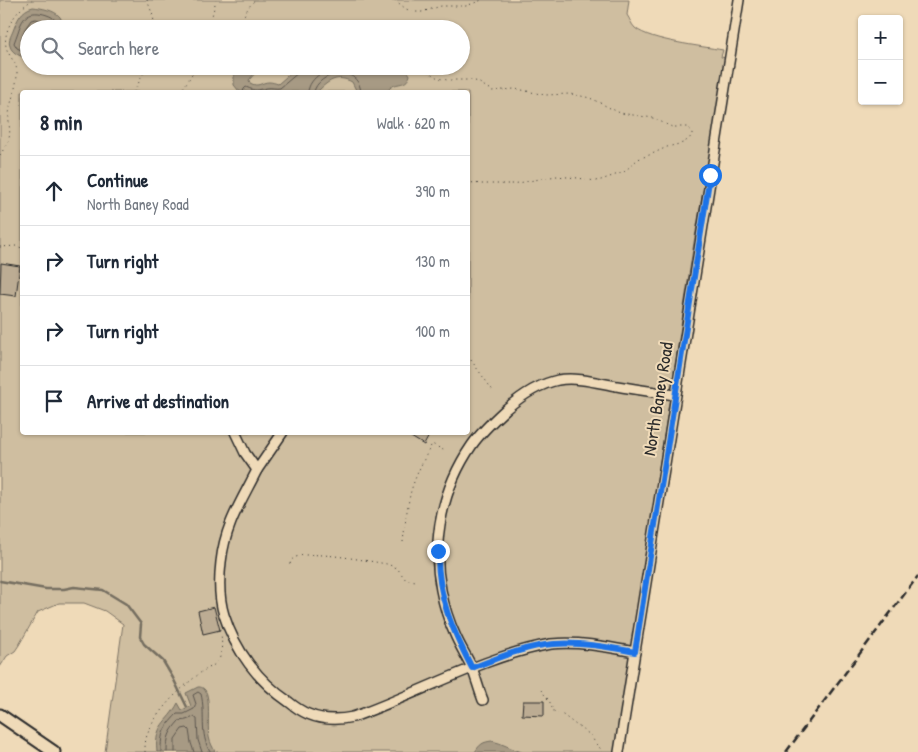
<!DOCTYPE html>
<meta charset="utf-8">
<style>
body{margin:0;font-family:"Patrick Hand",sans-serif;background:#f2f2f3;color:#1f2937}
.controls{position:absolute;right:15px;top:15px;display:grid;overflow:hidden;border-radius:5px;box-shadow:0 1px 4px #0004}
.controls button{width:45px;height:45px;display:grid;place-items:center;padding:0;border:0;border-bottom:1px solid #e0e1e3;background:#fff;color:#1f2937;font:25px sans-serif}
.stop{position:absolute;width:15px;height:15px;margin:-11px;border:4px solid #1a73e8;border-radius:50%;background:#fff}
.stop.end{background:#1a73e8;border-color:#fff;box-shadow:0 1px 5px #0008}
.list{margin:0;padding:0;list-style:none}
h2{display:flex;justify-content:space-between;align-items:center;height:65px;margin:0;padding:0 20px;font-size:21px}
h2 small{font-size:16px;font-weight:400;color:#747a83}
.list li{display:grid;grid-template-columns:32px 1fr auto;gap:15px;align-items:center;box-sizing:border-box;height:70px;padding:0 20px;border-top:1px solid #e0e1e3}
.list b{display:block;font-size:19px;white-space:nowrap}
.list p{margin:0;font-size:16px;white-space:nowrap;color:#747a83}
.list em{font-size:16px;font-style:normal;color:#747a83}
.icon{flex:none;width:28px;height:28px;fill:none;stroke:currentColor;stroke-width:2;stroke-linecap:round;stroke-linejoin:round}
.map{position:relative;flex:none;width:918px;height:752px;overflow:hidden}
.search{position:absolute;background:#fff;box-shadow:0 1px 4px #0004;left:20px;top:20px;width:450px;height:55px;display:flex;align-items:center;gap:12px;box-sizing:border-box;padding:0 18px;border-radius:28px;color:#747a83;font-size:19px}
.panel{position:absolute;background:#fff;box-shadow:0 1px 4px #0004;left:20px;top:90px;width:450px;height:345px;border-radius:5px}
.map>svg:first-child{display:block}
.green{fill:#cfbea0;stroke:#7d7466;fill-rule:evenodd}
.water{fill:#a79a84;stroke:#756e60}
.lines{fill:none;stroke-linecap:round;stroke-linejoin:round}
.shore{stroke:#5d574f;stroke-width:1}
.stream{stroke:#756e60;stroke-width:2.5}
.building{fill:#bcac93;stroke:#2b2b2b}
.minor-casing{stroke:#2b2b2b;stroke-width:12}
.major-casing{stroke:#2b2b2b;stroke-width:15}
.path{stroke:#2b2b2b;stroke-width:1;stroke-dasharray:1 4;stroke-linecap:butt}
.minor{stroke:#efdab8;stroke-width:9}
.major{stroke:#efdab8;stroke-width:11}
.rail{stroke:#2b2b2b;stroke-width:2.5;stroke-dasharray:8 4;stroke-linecap:butt}
.route{stroke:#1a73e8;stroke-width:6}
.labels{text-anchor:middle;stroke-width:4;stroke-linejoin:round;paint-order:stroke}
.street-label{font-size:18px;fill:#2b2b2b;stroke:#efdab8}
</style>
<div class="map">
<svg width="918" height="752" viewBox="0 0 918 752">
<rect width="100%" height="100%" fill="#efdab8"/>
<filter id="ink" filterUnits="userSpaceOnUse"><feTurbulence type="fractalNoise" baseFrequency=".02" numOctaves="2"/><feDisplacementMap in="SourceGraphic" scale="10" xChannelSelector="R" yChannelSelector="G"/><feConvolveMatrix kernelMatrix="1 2 1 2 8 2 1 2 1" color-interpolation-filters="sRGB"/></filter>
<g filter="url(#ink)">
<path class="green" d="M0 0H629L627 15C630 19 631 24 635 28 651 41 701 46 723 50L721 57 727 58 694 242 615 752H105L123 624 105 611 84 603H59L38 612 19 645 15 651 7 656 0 667ZM29 29H461V66H29ZM22 92H468V432H22Z"/>
<g class="water">
<path d="M33 7C41 8 55 10 60 17 62 20 63 25 64 29H29V60C22 56 12 54 10 46 8 40 11 36 13 31 17 20 21 10 33 7Z"/>
<path d="M234 66H258L256 72 249 80 250 83C259 88 261 82 269 82 272 82 275 83 278 84L295 69 301 66H363C377 74 403 59 410 75 406 89 394 79 387 92H357L352 82C337 74 328 81 317 92H242L239 91 234 85Z"/>
<path d="M198 687C201 687 202 687 205 690 211 698 207 726 209 737 210 743 213 747 215 752H157C154 723 167 724 178 703L182 710 191 706 186 693Z"/>
<path d="M492 741C502 743 511 749 522 752H475C480 744 483 742 492 741Z"/>
</g>
<g class="lines">
<g class="shore">
<path d="M29 47 23 45 21 42 25 29 31 20 36 19 49 23 52 29"/>
<path d="M29 54 17 48 14 43C15 39 17 36 18 32 23 16 29 9 47 15 55 18 56 20 58 29"/>
<path d="M243 92 244 89 246 87C257 92 256 90 267 88 271 87 276 89 280 88L299 72 300 66"/>
<path d="M308 92C309 77 328 67 342 67 346 67 350 68 354 70L356 66"/>
<path d="M314 92C317 73 358 62 361 92"/>
<path d="M161 752C161 732 163 729 177 714H184L194 709 196 704 193 695 198 692 201 694C206 714 199 733 210 752"/>
<path d="M167 752C167 737 169 732 179 721L186 720 194 717 197 719 198 740 202 752"/>
<path d="M175 752V739L182 729 187 728 189 730 191 743 194 752"/>
</g>
<path class="stream" d="M0 581 46 589H64L74 587 103 590 126 604 141 624 140 637 144 644 163 661 173 678 187 707"/>
</g>
<g class="building">
<path d="M1 263 20 266 16 296 0 294Z"/>
<path d="M403 432H431L424 445Z"/>
<path d="M214 607 220 630 203 634 198 611Z"/>
<path d="M523 701H544V716L522 715Z"/>
</g>
<g class="lines">
<defs>
<g id="minor">
<path d="M235 432 245 453 257 470 283 432"/>
<path d="M257 470C241 502 225 525 221 562 219 579 219 599 224 615 235 650 258 681 289 702 295 707 301 711 308 714 322 720 339 720 353 717 398 701 440 680 485 663 506 655 528 648 551 644 579 641 608 647 635 652"/>
<path d="M483 700C479 690 476 678 472 668 467 657 461 648 456 637 449 622 444 607 441 590 431 540 443 487 472 445 481 432 494 420 506 409 520 397 539 384 558 380 575 377 595 382 611 385 633 389 654 392 675 395"/>
<path d="M619 752 739 0"/>
</g>
<path id="major" d="M0 715 54 752"/>
</defs>
<use href="#minor" class="minor-casing"/>
<use href="#major" class="major-casing"/>
<g class="path">
<path d="M147 0 152 13 156 29"/>
<path d="M395 0 406 9 414 12H422L441 6H466L482 0"/>
<path d="M208 29 211 20 216 0"/>
<path d="M240 29C242 17 247 8 255 0"/>
<path d="M419 66 438 78 447 80H472L478 82 492 91 514 89 522 90 545 95 570 94 581 96 590 98 620 113 653 118 672 127H687L692 131V135L689 139 683 143 667 147 652 154 638 159 624 172 601 180 595 181 578 178 556 176 513 184H480L468 182"/>
<path d="M134 92 147 66"/>
<path d="M181 92C185 83 193 76 195 66"/>
<path d="M0 155C3 150 7 145 9 138 11 131 8 123 9 115 10 101 17 88 17 73 17 64 12 60 8 52 1 39 10 20 20 10 24 6 28 3 32 0"/>
<path d="M0 247 16 246 22 248"/>
<path d="M468 356 494 392"/>
<path d="M403 542C405 525 407 507 411 491 416 474 424 459 432 444L445 451"/>
<path d="M290 564C291 561 291 560 294 558 309 549 368 561 387 564L397 568 406 580 417 581"/>
<path d="M541 690C545 696 552 702 552 710L557 713 563 715 576 725 589 734 592 737 595 743 600 748 602 752"/>
<path d="M145 752C145 745 145 739 148 733 156 711 181 688 199 674 206 668 216 667 220 657 222 650 222 641 221 634"/>
</g>
<use href="#minor" class="minor"/>
<use href="#major" class="major"/>
<path class="rail" d="M786 752 918 576"/>
</g>
</g>
<g class="lines" filter="url(#ink)">
<path class="route" d="M438 551C437 596 452 629 472 668 498 658 525 646 554 644 581 642 608 647 635 652L710 175"/>
</g>
<g class="labels">
<g class="street-label">
<text transform="translate(658 399) rotate(-81)" y="6">North Baney Road</text>
</g>
</g>
</svg>
<div class="controls">
<button>+</button>
<button>−</button>
</div>
<div class="stop" style="left:710px;top:175px"></div>
<div class="stop end" style="left:438px;top:551px"></div>
<div class="search"><svg class="icon" aria-label="search" viewBox="0 0 24 24"><circle cx="10" cy="10" r="6"/><path d="M15 15l6 6"/></svg>Search here</div>
<section class="panel">
<h2>8 min<small>Walk · 620 m</small></h2>
<ul class="list">
<li><svg class="icon" aria-label="ahead" viewBox="0 0 24 24"><path d="M12 20V5M6 11l6-6 6 6"/></svg><div><b>Continue</b><p>North Baney Road</p></div><em>390 m</em></li>
<li><svg class="icon" aria-label="right" viewBox="0 0 24 24"><path d="M7 20v-9h11M14 6l5 5-5 5"/></svg><div><b>Turn right</b></div><em>130 m</em></li>
<li><svg class="icon" aria-label="right" viewBox="0 0 24 24"><path d="M7 20v-9h11M14 6l5 5-5 5"/></svg><div><b>Turn right</b></div><em>100 m</em></li>
<li><svg class="icon" aria-label="arrive" viewBox="0 0 24 24"><path d="M6 21V4h12l-3 4 3 4H6"/></svg><div><b>Arrive at destination</b></div></li>
</ul>
</section>
</div>
